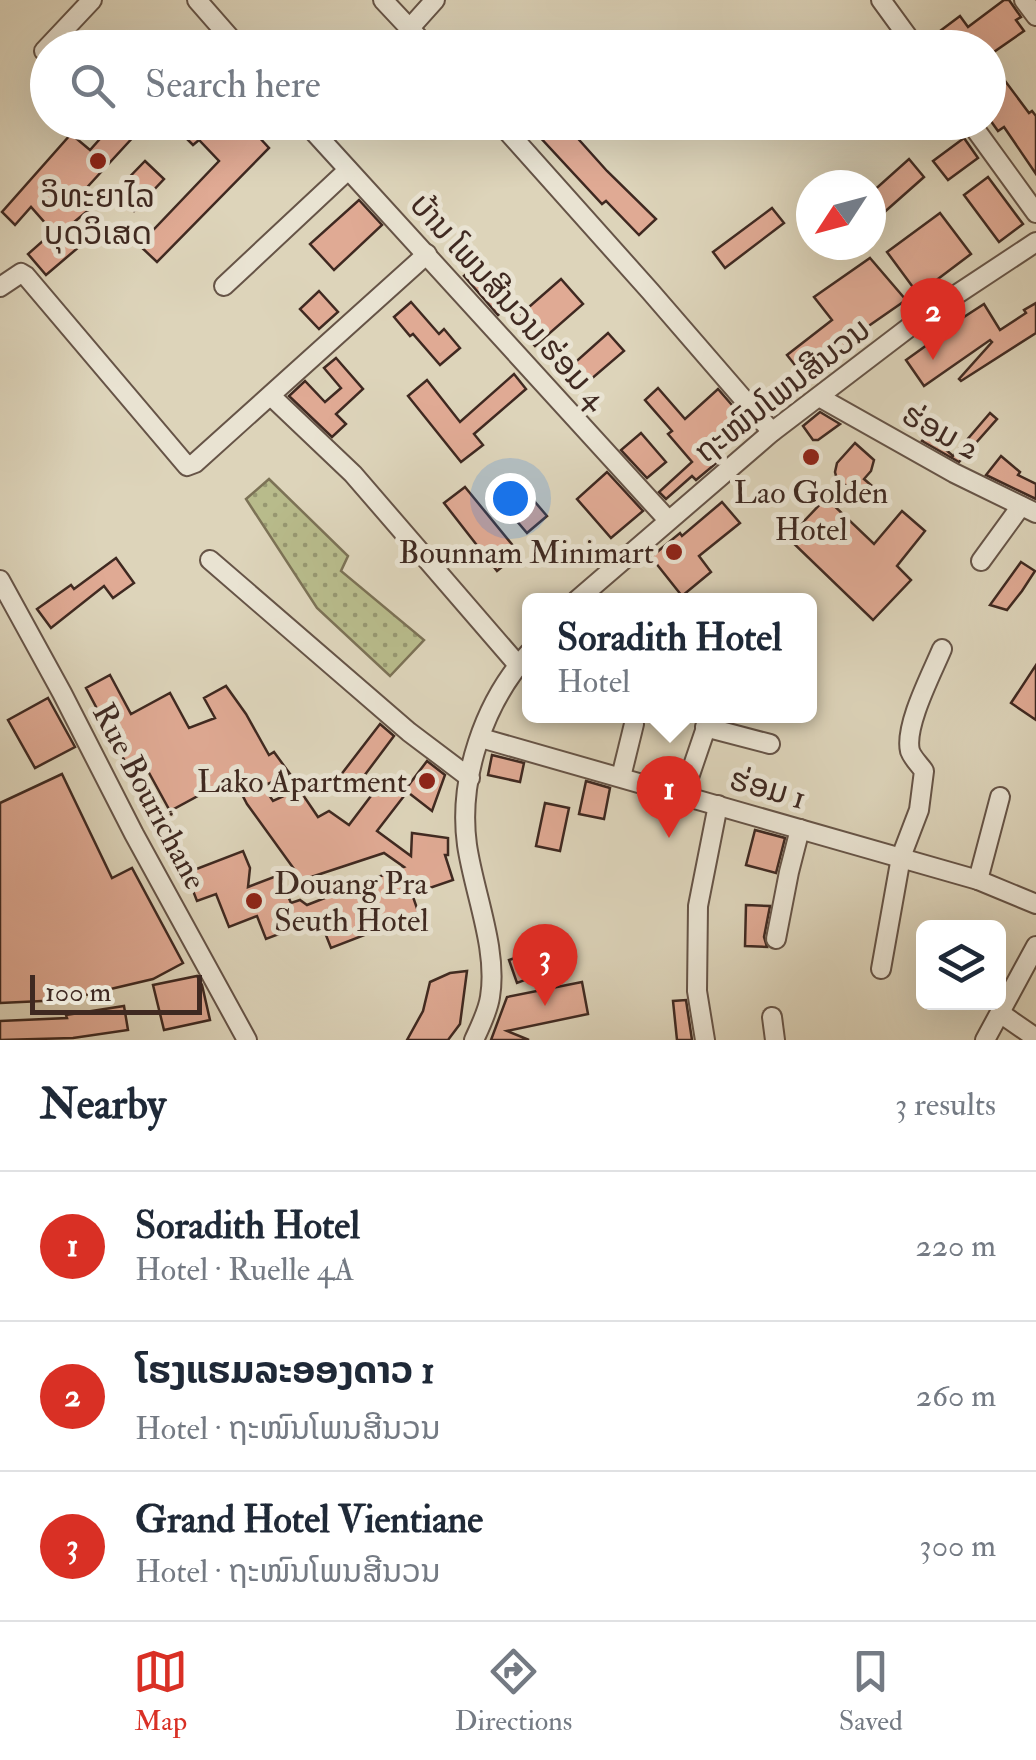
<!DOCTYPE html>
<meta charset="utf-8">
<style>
body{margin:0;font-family:"IM FELL Double Pica","Noto Sans Lao",serif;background:#f6f6f7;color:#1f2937}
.controls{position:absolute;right:30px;bottom:30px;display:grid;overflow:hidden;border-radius:15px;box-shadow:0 10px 40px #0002}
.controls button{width:90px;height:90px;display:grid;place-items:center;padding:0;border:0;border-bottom:2px solid #e0e1e3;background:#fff;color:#1f2937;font:50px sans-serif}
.compass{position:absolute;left:796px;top:170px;width:90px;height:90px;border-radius:50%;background:#fff;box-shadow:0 10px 40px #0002;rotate:234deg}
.scale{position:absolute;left:30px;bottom:25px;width:172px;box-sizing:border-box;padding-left:10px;border:5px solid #3f2921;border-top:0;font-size:28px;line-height:35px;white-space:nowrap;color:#3f2921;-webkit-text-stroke:8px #e9e3d2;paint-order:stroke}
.you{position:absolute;left:510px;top:498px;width:35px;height:35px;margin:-25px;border:8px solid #fff;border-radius:50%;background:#1a73e8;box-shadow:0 0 0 15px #1a73e833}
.badge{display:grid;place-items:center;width:65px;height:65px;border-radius:50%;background:#d93025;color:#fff;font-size:32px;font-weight:700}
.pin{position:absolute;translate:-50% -82px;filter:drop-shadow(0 2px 5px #0008)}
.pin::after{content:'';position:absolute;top:52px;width:35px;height:30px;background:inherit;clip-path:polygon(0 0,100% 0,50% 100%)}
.popup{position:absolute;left:522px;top:593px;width:295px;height:130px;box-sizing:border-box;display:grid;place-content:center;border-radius:15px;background:#fff;filter:drop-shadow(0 2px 8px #0005);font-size:32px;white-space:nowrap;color:#747a83}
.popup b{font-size:38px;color:#1f2937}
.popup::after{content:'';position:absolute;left:50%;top:100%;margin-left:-20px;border:20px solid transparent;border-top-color:#fff}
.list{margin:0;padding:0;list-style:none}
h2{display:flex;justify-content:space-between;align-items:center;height:130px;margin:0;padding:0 40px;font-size:42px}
h2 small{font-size:32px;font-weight:400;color:#747a83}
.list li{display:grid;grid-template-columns:65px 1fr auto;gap:30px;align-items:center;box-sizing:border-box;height:150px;padding:0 40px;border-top:2px solid #e0e1e3}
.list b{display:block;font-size:38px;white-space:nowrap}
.list p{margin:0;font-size:32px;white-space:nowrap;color:#747a83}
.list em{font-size:32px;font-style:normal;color:#747a83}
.icon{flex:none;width:55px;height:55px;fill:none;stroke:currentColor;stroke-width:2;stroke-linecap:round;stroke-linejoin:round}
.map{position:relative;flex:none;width:1036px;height:1040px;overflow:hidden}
.search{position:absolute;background:#fff;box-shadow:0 10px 40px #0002;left:30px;right:30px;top:30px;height:110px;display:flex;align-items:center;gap:25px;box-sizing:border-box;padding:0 35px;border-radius:55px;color:#747a83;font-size:38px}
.sheet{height:580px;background:#fff}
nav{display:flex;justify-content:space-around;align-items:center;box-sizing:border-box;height:140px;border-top:2px solid #e0e1e3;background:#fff;font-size:28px;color:#747a83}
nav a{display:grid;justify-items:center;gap:5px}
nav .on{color:#d93025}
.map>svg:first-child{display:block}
.grass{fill:url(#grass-dots);stroke:#7c7256;stroke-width:2.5}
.building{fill:#e0aa94;stroke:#3f2921;stroke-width:2.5}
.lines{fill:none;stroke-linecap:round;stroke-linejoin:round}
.minor-casing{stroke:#665447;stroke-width:22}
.minor{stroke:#e9e3d2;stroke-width:18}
.poi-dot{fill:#8f2418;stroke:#e9e3d2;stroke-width:4}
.labels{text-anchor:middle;stroke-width:10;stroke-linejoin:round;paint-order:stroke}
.poi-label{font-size:32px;fill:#3f2921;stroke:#e9e3d2}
.street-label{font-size:32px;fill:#3f2921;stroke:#e9e3d2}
</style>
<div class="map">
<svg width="1036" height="1040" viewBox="0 0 1036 1040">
<defs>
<pattern id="grass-dots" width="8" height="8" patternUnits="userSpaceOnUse" patternTransform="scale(2.5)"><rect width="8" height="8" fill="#b8bb8b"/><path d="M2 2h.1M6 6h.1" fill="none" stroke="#979871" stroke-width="1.8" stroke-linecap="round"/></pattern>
</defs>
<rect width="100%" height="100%" fill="#ddd4ba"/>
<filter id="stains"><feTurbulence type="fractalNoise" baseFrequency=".002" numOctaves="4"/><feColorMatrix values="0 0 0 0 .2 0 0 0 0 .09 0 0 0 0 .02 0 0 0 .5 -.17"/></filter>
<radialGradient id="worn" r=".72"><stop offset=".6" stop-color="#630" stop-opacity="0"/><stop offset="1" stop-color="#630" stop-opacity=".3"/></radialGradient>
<path class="grass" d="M269 479 348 556 341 571 424 640 390 676 317 608 246 499Z"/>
<g class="building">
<path d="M1004 0H1009L1021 17 1016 20 1024 31 988 56V48H934L928 40 960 16 968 27Z"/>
<path d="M988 58 1029 113 1032 111 1036 116V174L1004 127 998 131 988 117Z"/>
<path d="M115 122H147L80 195 91 208 73 223 87 240 46 275 28 254 53 232 31 207 15 225 2 212 71 134 90 150Z"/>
<path d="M183 122H245L269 148 157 262 139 245 219 161 199 140 193 145 177 129Z"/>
<path d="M516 122H563L607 171 656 219 639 235 606 201 602 204 536 133 530 138Z"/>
<path d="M964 138 978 158 948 180 933 161Z"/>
<path d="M909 159 924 177 871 224V193Z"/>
<path d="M145 161 164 179 134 211 115 192Z"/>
<path d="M988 177 1023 224 999 242 964 195Z"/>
<path d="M359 200 382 225 334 270 310 244Z"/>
<path d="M772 208 784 223 725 268 713 252Z"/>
<path d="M940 213 971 254 918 294 887 252Z"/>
<path d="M870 258 906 300 844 343 847 347 806 379 787 355 832 320 814 297Z"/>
<path d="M478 264 521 314 561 279 583 304 535 346 504 310 498 315 464 276Z"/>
<path d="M319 291 338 312 319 329 300 309Z"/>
<path d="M411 302 439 334 444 329 460 348 440 365 413 334 410 336 394 317Z"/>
<path d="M1036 303V333L961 381 959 379 992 342 990 340 924 386 906 360 945 332 944 330 984 304 1000 330 1026 313 1024 310Z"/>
<path d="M608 333 624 351 576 392 561 375Z"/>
<path d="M336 358 363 389 336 414 346 424 332 437 289 396 305 381 325 402 341 388 324 368Z"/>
<path d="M514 374 526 389 474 434 483 445 461 462 408 396 427 380 460 422Z"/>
<path d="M658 388 685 419 718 389 751 427 737 439 728 428 707 446 720 460 696 480 692 476 666 499 659 492 692 462 668 434 672 431 645 400Z"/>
<path d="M820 412 840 424 818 440H813L803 426Z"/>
<path d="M990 413 997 419 959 462 922 441 928 434 953 456Z"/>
<path d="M641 433 666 462 647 478 621 450Z"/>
<path d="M855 443 874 460 871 471 864 479 871 485 851 489 841 482 836 476 835 472 837 463Z"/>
<path d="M1001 456 1020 472 1018 475 1036 484V499L986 475Z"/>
<path d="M607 472 643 511 611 538 577 499Z"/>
<path d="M518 482 547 516 527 533 498 499Z"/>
<path d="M465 487 519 553 497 571 444 503Z"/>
<path d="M826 498 874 544 902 511 925 531 897 566 911 580 873 620 788 538Z"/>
<path d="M722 502 740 523 699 556 711 572 682 596 651 557 680 533 682 536Z"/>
<path d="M116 558 134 583 113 598 104 586 51 628 37 609 71 585 74 589Z"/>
<path d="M1021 562 1035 571 1022 591 1007 610 990 605Z"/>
<path d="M1036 665V720L1011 703Z"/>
<path d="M110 675 131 714 170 693 189 728 215 718 204 698 226 686 246 714 269 755 274 752 290 774 263 786 273 801 299 789 318 817 329 811 349 825 383 780 404 796 377 831 411 856 412 833 448 838V855H445L453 880 412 894 419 914 331 948 322 925 302 932 300 926 266 939 257 916 229 927 216 894 197 901 186 873 243 851 250 868 248 887 279 875 291 903 300 900 307 905 404 867 384 853 302 880 247 804 233 777 170 811 143 762 129 769 86 688Z"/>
<path d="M48 698 75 747 35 768 8 720Z"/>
<path d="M380 724 394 736 355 788 340 776Z"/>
<path d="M492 755 524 763 520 782 488 775Z"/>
<path d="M427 761 445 775 432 811 405 790Z"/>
<path d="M62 774 112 878 132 868 183 963 153 979 64 1000 0 1003V803Z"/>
<path d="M586 781 610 788 604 819 579 814Z"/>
<path d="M545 803 569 808 560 851 536 846Z"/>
<path d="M755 830 785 838 776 873 746 865Z"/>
<path d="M746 905 770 906 764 937 767 947 745 946Z"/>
<path d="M538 950 546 972 517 983 509 960Z"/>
<path d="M467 971 460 1024 448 1040H407L423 1011 430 982 450 973Z"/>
<path d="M197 976 202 985 210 1020 164 1030 153 985Z"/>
<path d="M582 982 588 1014 507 1031 529 1040H491L507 997Z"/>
<path d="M686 1000 692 1040H677L673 1001Z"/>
<path d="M124 1006 128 1030 73 1038 0 1040V1021L67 1018 66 1015Z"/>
</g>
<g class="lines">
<defs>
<g id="minor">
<path d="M197 0 239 48"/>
<path d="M383 0 428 48"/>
<path d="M881 0 916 48"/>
<path d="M1024 0 1036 16"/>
<path d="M409 29 435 0"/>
<path d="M44 51 92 0"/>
<path d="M305 122 668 520"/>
<path d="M499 122 650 291 772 432"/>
<path d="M970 122 1036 213"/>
<path d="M224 286 348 170"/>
<path d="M0 287 21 273 26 276 187 466 195 463 427 254"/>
<path d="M271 396 353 474 518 665"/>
<path d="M819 397 954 473 1036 513"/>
<path d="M210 560 409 732 470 778"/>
<path d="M981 561 1021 506"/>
<path d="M0 580 62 693 134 834 247 1040"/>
<path d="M577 600 772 432 924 316 1036 242"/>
<path d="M705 727 770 744"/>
<path d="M481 738 978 880 1036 904"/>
<path d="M621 777 634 724"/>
<path d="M683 795 710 716"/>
<path d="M978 880 1000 797"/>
<path d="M776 939 789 872 800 829"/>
<path d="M881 969 901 857 919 810 924 771C920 765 913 759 910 751 904 726 932 673 942 649"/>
<path d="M1000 1013 1036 1038"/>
<path d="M772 1017 775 1040"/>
<path d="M474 1040C480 1027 488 1011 490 997 498 949 474 893 467 845 458 779 484 702 529 653"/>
<path d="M705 1040 697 991 698 906 718 805"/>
<path d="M985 1040 1036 946"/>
</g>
</defs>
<use href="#minor" class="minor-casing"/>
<use href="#minor" class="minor"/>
</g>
<g class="poi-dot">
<circle cx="98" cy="161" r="10"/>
<circle cx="811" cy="457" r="10"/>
<circle cx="674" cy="552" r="10"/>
<circle cx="427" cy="781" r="10"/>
<circle cx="254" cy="901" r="10"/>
</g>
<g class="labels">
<g class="poi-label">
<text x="98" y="207">ວິທະຍາໄລ<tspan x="98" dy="37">ບຸດວິເສດ</tspan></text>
<text x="811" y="503">Lao Golden<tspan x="811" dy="37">Hotel</tspan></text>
<text x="654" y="563" text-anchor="end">Bounnam Minimart</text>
<text x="407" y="792" text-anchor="end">Lako Apartment</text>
<text x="274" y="894" text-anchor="start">Douang Pra<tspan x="274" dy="37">Seuth Hotel</tspan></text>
</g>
<g class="street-label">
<text transform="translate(509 301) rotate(48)" y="11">ບ້ານ ໂພນສີນວນ ຮ່ອມ 4</text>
<text transform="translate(782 390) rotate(-38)" y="11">ຖະໜົນໂພນສີນວນ</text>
<text transform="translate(941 431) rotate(29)" y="11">ຮ່ອມ 2</text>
<text transform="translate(768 788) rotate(16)" y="11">ຮ່ອມ 1</text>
<text transform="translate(150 796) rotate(62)" y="11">Rue Bourichane</text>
</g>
</g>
<rect width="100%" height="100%" filter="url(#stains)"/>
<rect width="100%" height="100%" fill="url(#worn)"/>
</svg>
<div class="controls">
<button><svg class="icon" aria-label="layers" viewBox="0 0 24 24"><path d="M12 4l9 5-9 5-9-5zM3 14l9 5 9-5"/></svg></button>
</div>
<svg class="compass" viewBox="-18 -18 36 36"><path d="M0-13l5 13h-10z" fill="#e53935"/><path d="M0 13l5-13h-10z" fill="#747a83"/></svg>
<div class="scale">100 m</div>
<div class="you"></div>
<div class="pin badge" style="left:669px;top:838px">1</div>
<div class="popup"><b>Soradith Hotel</b>Hotel</div>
<div class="pin badge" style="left:933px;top:360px">2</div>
<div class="pin badge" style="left:545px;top:1006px">3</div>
<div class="search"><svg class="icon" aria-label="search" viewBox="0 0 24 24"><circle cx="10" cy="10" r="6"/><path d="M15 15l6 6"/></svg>Search here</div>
</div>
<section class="sheet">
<h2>Nearby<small>3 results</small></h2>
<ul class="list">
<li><span class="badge">1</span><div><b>Soradith Hotel</b><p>Hotel · Ruelle 4A</p></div><em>220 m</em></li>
<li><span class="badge">2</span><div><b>ໂຮງແຮມລະອອງດາວ 1</b><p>Hotel · ຖະໜົນໂພນສີນວນ</p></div><em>260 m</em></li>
<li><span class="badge">3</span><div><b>Grand Hotel Vientiane</b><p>Hotel · ຖະໜົນໂພນສີນວນ</p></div><em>300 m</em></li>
</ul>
</section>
<nav>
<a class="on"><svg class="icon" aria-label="map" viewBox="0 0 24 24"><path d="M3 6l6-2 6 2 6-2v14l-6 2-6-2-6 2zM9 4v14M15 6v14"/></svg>Map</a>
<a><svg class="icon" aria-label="directions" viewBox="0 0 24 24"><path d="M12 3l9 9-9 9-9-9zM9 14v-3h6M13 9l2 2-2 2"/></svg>Directions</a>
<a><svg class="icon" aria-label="saved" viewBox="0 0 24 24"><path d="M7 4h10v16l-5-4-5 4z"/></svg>Saved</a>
</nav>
